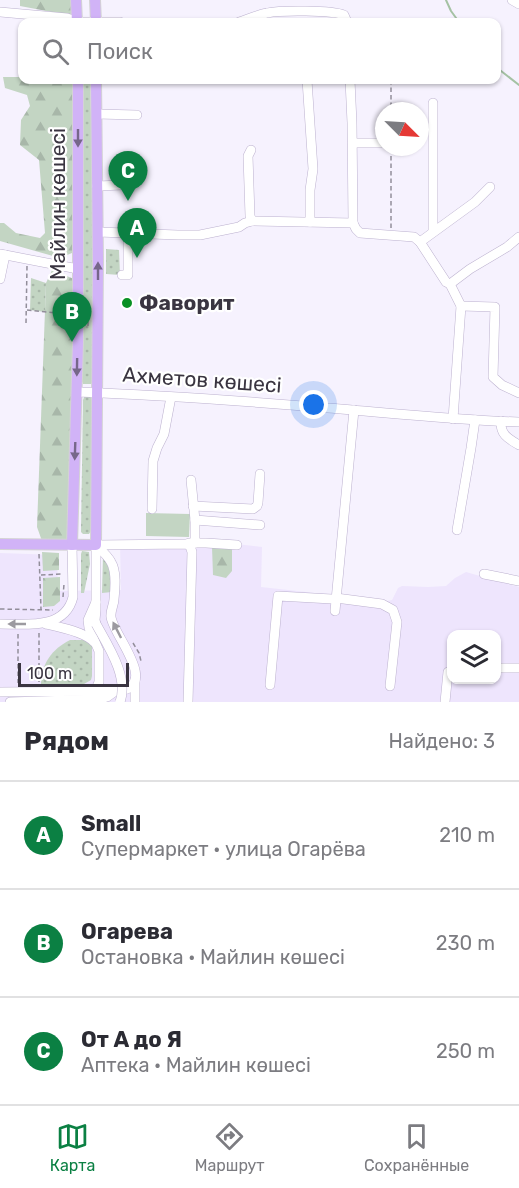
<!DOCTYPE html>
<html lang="ru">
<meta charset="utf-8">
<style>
body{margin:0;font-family:Rubik,sans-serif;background:#f7f7f7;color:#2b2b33}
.controls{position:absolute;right:18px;bottom:18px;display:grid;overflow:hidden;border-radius:12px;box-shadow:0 2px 4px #0004}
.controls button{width:54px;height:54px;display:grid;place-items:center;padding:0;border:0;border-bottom:2px solid #e1e1e2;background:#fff;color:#2b2b33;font:30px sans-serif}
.compass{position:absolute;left:375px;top:102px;width:54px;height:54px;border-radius:50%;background:#fff;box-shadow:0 2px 4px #0004;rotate:114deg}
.scale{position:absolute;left:18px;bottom:15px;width:111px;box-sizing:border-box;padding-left:6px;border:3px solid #3a3541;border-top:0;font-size:16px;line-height:21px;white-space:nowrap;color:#3a3541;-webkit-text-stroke:4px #fff;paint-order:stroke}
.you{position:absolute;left:314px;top:405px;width:21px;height:21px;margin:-15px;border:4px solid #fff;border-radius:50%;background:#1a73e8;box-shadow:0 0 0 9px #1a73e833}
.badge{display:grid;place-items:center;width:39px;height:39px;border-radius:50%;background:#0b8043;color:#fff;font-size:20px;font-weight:700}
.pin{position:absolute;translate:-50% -50px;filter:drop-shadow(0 2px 3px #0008)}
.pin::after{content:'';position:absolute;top:32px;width:21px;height:18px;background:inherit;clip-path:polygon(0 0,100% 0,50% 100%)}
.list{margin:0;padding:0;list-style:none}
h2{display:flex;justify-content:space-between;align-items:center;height:78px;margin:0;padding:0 24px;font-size:26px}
h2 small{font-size:20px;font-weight:400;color:#7c7c81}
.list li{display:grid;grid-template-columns:39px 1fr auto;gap:18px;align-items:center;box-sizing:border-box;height:108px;padding:0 24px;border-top:2px solid #e1e1e2}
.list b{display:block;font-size:22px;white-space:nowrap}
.list p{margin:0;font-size:20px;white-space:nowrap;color:#7c7c81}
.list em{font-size:20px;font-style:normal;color:#7c7c81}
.icon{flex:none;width:33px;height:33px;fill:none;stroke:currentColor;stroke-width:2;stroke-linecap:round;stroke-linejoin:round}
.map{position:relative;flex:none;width:519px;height:702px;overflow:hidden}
.search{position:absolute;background:#fff;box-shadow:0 2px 4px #0004;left:18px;right:18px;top:18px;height:66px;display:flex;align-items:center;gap:15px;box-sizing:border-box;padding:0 21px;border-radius:12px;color:#7c7c81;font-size:22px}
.sheet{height:402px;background:#fff}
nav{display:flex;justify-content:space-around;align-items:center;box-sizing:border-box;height:84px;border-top:2px solid #e1e1e2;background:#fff;font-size:16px;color:#7c7c81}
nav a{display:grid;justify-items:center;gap:3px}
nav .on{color:#0b8043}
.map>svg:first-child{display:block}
.built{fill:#eee5fd;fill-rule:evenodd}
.grass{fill:url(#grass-dots)}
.forest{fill:url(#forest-firs)}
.pitch{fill:#c3d5c3}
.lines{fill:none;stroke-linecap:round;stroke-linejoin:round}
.stream{stroke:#a5c2a4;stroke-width:2}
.minor-casing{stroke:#bcb1cf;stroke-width:10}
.major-casing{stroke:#d4d3d5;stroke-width:12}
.path{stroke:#928e9a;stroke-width:1.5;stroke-dasharray:4.5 3;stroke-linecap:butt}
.minor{stroke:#fff;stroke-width:9}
.major{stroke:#d1b3f7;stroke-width:10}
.minor-bridge-casing{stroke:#bcb1cf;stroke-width:10;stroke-linecap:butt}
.minor-bridge{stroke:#fff;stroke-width:9}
.oneway{fill:#76678a}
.oneway2{fill:#9c9aa0}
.poi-dot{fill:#099123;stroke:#fff;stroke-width:2}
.labels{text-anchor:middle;stroke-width:4.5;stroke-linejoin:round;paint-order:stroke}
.street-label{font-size:21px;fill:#3a3541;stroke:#fff}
.poi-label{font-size:21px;font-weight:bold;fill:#3a3541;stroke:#fff;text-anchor:start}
</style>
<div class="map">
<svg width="519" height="702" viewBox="0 0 519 702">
<defs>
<pattern id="grass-dots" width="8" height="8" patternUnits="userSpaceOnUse" patternTransform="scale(1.5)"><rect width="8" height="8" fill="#c3d5c3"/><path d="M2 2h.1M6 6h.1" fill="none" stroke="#a8b7a9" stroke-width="1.8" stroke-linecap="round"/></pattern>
<pattern id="forest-firs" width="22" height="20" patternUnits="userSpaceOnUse" patternTransform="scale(1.5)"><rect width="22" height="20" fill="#c3d5c3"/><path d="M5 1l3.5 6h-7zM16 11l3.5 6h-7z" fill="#a8b7a9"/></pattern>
</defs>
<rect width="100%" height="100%" fill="#f6f2fe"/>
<path class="built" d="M192 539 262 547 261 587 387 601 392 600 398 588 402 586 428 587 446 586 455 578 466 572 519 587V702H0V553L57 555 58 591 121 590 120 542ZM452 634H496V680H452Z"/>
<g class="grass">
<path d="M79 80H90L95 254 94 381 91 384H83L82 381Z"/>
<path d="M106 249 119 250 120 275 106 274Z"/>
<path d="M31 278 46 283 45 312 30 310Z"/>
<path d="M85 395H88L91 398 93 479 92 529 89 534H83L81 532 83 400Z"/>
<path d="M82 551 89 552 90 564 84 593H81V554Z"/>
<path d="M103 555 111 569 112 592 102 593Z"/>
<path d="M70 640H84L92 645V676L91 680 84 684H41C41 664 52 649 70 640Z"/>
</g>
<g class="forest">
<path d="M20 0H73V16L20 6Z"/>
<path d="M3 77H22V80H73L72 253 60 258 0 241V223H4L16 233 40 238 45 233 39 160 20 145 21 120 30 106 27 95 5 88Z"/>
<path d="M52 270 74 279 69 541H42L37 527 46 283Z"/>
<path d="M212 547 232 549V571L226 578 213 575Z"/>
<path d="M42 552 59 553V570L43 571Z"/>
<path d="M60 577V601L54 606 43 607V578Z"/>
</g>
<path class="pitch" d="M146 513 190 514 189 537 146 536Z"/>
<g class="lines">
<g class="stream">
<path d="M446 0 451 11 459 22"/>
<path d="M496 67 519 85"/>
</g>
<defs>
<g id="minor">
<path d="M512 0 519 4"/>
<path d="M0 12 67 18 77 22"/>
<path d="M82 22H120"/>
<path d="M239 22C248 19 257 15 267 13 280 10 332 10 344 15L347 22"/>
<path d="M307 80 313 169 310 190V222"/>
<path d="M350 80 352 123 353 223"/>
<path d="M433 103V232"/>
<path d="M97 114 137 115"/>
<path d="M353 143H384"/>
<path d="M251 150 248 156 250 216 252 221"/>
<path d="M97 186 122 185"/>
<path d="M98 232 178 235H200L239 227 245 223 252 221 353 223 356 229 360 233 414 237 420 242 446 282 450 284"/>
<path d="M420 242 475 202 490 187"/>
<path d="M0 254 78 269"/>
<path d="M122 275H128V233"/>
<path d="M0 279 5 255"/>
<path d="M461 306 495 307 493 377 502 385 519 393"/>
<path d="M77 392C161 395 244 401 328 408 391 413 455 420 519 422"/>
<path d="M453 419 461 306 450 284 470 269 507 247 519 237"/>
<path d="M501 421C500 435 509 439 519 445"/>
<path d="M191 480 195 520V543"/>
<path d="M193 506 253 509 257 506 258 503 260 474"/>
<path d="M152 509 153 461 157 448 164 434 171 397"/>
<path d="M195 520 260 525"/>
<path d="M457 530 471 448 475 420"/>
<path d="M189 543H206L237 545"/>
<path d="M96 545 186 544 190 546 192 552 188 702"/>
<path d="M484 574 519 581"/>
<path d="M335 611 354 410"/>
<path d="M0 624C26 624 65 630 73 597L72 545"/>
<path d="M46 624C60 627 85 632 94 642"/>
<path d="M96 624 95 620 96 610V545"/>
<path d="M496 668H519"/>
<path d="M270 685 278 596 332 599 336 598 382 604 393 610 397 622 390 686"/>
<path d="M89 691 96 689 99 682V651L89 628 88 620 96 602"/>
<path d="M0 692 120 691C159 684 113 635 111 617 110 611 114 605 114 599 115 589 117 572 111 562 108 556 101 550 96 545"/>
<path d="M10 702 100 699 107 697 114 692"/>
<path d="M135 702V680"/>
<path d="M445 702 448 672 452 670"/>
</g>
<g id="major">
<path d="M76 0 77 22"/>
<path d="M95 0 96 22"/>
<path d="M0 544 96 545 98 260 96 80"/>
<path d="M72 545 78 342V80"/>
</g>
</defs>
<use href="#minor" class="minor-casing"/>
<use href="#major" class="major-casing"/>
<g class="path">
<path d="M391 80V111"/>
<path d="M391 228V149"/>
<path d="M27 310 67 314"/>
<path d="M88 314V327"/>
<path d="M26 323 27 266"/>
<path d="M39 554 41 609"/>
<path d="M41 575 63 574"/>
<path d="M63 597 64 584"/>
<path d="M0 609 53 610"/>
<path d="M39 633V682"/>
<path d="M18 634V683"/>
<path d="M133 643 139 653 141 661"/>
</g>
<use href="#minor" class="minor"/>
<use href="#major" class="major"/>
<defs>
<path id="minor-bridge" d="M96 624C108 646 129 677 120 702"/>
</defs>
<use href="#minor-bridge" class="minor-bridge-casing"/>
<use href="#minor-bridge" class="minor-bridge"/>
</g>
<defs><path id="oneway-solid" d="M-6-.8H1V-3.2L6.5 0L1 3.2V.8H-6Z" transform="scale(1.5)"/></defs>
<g class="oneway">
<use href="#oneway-solid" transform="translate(78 138) rotate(90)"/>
<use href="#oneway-solid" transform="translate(98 271) rotate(-90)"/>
<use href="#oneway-solid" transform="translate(77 367) rotate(91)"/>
<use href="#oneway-solid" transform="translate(75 451) rotate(92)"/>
</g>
<g class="oneway2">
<use href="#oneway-solid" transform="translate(17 624) rotate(-180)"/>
<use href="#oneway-solid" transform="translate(117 630) rotate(-117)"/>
</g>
<circle class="poi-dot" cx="127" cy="303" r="6"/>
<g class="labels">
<g class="street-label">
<text transform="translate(58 204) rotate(-90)" y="7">Майлин көшесі</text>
<text transform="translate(202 380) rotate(4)" y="7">Ахметов көшесі</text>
</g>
<g class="poi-label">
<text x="139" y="310">Фаворит</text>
</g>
</g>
</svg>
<div class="controls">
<button><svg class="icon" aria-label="layers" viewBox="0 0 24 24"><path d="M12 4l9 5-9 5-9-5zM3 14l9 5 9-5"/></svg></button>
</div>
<svg class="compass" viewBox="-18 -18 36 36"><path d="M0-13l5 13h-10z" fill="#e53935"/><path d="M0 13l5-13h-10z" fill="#7c7c81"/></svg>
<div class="scale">100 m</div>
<div class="you"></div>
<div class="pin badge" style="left:137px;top:258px">A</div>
<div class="pin badge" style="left:72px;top:342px">B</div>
<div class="pin badge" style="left:128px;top:201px">C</div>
<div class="search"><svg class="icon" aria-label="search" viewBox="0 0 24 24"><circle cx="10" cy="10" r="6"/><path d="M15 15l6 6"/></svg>Поиск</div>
</div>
<section class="sheet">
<h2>Рядом<small>Найдено: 3</small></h2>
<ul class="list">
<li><span class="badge">A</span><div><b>Small</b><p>Супермаркет · улица Огарёва</p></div><em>210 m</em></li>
<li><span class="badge">B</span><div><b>Огарева</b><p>Остановка · Майлин көшесі</p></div><em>230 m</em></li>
<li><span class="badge">C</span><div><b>От А до Я</b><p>Аптека · Майлин көшесі</p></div><em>250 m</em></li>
</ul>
</section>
<nav>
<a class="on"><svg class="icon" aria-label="map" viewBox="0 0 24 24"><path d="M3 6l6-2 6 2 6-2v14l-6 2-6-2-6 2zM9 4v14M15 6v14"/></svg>Карта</a>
<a><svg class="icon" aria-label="directions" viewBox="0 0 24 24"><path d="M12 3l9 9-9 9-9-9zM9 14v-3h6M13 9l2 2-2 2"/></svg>Маршрут</a>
<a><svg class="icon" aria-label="saved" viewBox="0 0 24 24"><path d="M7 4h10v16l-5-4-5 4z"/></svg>Сохранённые</a>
</nav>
